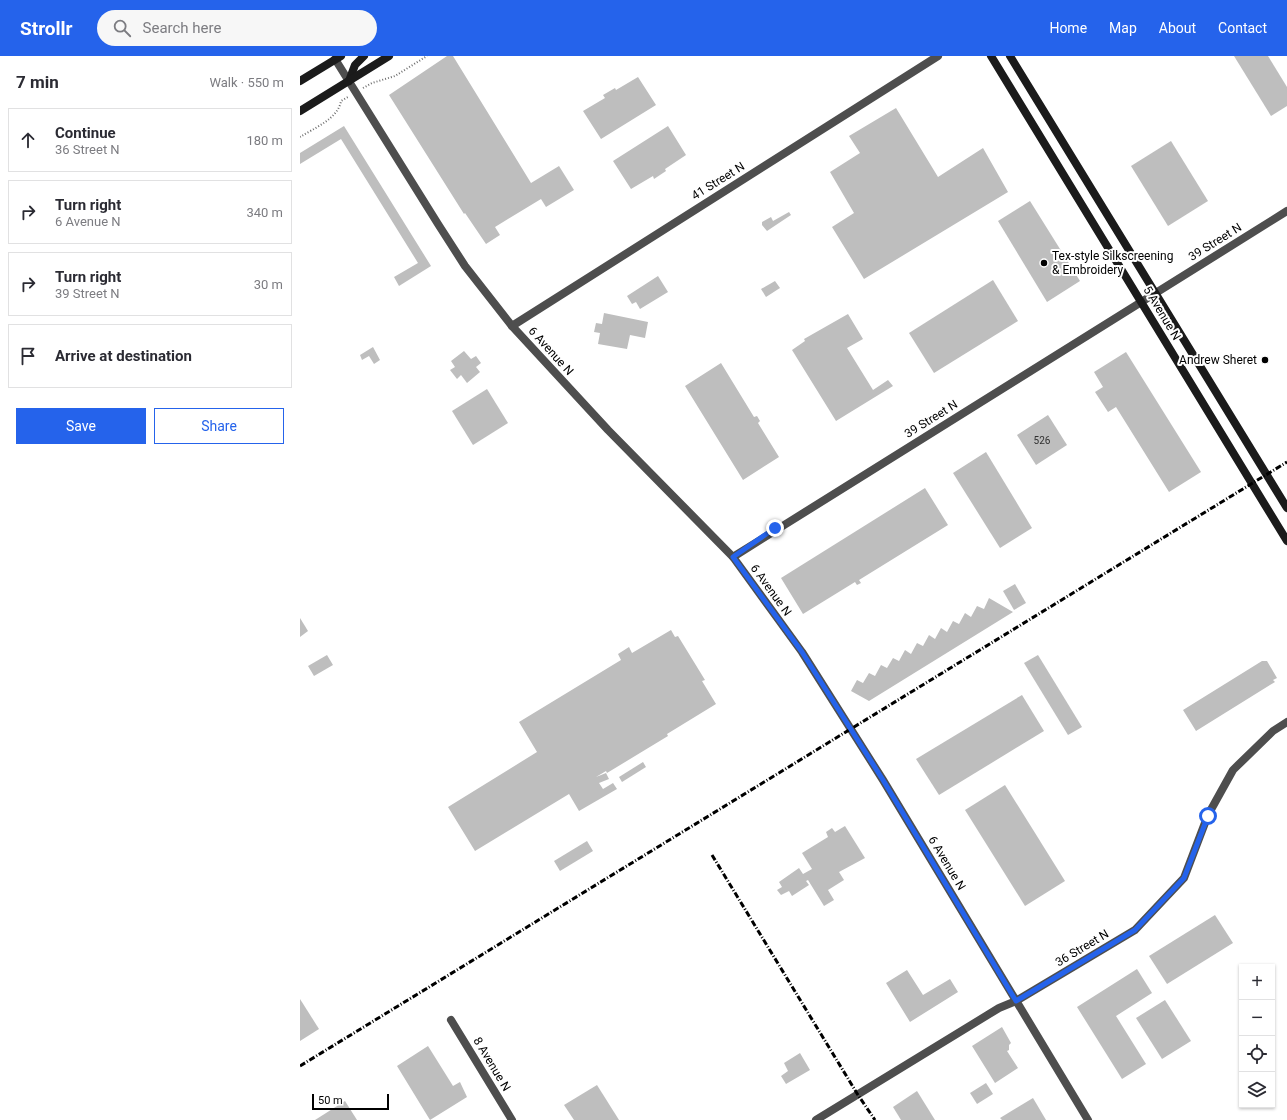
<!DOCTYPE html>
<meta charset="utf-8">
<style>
body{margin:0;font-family:Roboto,sans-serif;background:#f7f7f7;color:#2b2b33}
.controls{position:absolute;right:12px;bottom:12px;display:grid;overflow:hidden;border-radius:0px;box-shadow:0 1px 3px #0004}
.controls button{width:36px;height:36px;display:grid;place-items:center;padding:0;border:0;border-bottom:1px solid #e1e1e2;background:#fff;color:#2b2b33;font:20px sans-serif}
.scale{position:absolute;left:12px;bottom:10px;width:77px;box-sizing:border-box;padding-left:4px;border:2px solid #000;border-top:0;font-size:11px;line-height:14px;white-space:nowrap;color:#000;-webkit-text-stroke:3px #fff;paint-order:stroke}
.stop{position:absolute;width:12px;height:12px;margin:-9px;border:3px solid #2563eb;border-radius:50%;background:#fff}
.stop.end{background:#2563eb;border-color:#fff;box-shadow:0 1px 4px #0008}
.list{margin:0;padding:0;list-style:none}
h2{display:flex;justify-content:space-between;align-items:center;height:52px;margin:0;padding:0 16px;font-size:17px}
h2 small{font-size:13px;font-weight:400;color:#7c7c81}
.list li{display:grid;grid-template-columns:26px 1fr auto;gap:12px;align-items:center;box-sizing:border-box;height:64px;margin:0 8px 8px;padding:0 8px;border:1px solid #e1e1e2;border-radius:0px}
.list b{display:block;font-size:15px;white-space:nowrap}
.list p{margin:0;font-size:13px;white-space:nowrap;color:#7c7c81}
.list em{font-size:13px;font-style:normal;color:#7c7c81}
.actions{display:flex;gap:8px;padding:12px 16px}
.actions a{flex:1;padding:9px 0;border:1px solid #2563eb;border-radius:0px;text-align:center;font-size:14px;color:#2563eb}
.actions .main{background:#2563eb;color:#fff}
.icon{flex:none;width:22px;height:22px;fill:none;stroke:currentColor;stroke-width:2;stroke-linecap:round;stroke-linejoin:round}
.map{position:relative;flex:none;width:987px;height:1064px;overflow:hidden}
header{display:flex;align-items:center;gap:24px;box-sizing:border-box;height:56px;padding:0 20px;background:#2563eb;color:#fff}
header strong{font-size:19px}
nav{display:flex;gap:22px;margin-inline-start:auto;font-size:14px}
.search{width:280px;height:36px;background:#f7f7f7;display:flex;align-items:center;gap:10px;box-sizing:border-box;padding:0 14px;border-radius:22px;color:#7c7c81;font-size:15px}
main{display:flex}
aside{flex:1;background:#fff}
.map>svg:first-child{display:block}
.building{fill:#bebebe}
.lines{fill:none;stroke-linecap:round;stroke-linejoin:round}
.path{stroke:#707070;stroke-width:2;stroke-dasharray:1 2;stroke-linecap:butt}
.minor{stroke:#4e4e4e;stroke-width:8}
.tertiary{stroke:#4e4e4e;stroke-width:8}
.secondary{stroke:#1b1b1b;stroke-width:8}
.rail{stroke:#000;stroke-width:3;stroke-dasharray:6 2 1 2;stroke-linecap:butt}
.route{stroke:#2563eb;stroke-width:5}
.poi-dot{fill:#000;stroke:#fff;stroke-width:1.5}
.labels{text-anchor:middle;stroke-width:4;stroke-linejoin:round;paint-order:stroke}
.number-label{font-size:10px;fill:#303030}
.street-label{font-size:12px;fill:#000;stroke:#fff}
.poi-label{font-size:12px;fill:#000;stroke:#fff;text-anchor:start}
</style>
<header>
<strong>Strollr</strong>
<div class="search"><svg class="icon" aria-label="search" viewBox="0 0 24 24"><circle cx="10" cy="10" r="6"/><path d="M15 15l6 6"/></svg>Search here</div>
<nav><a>Home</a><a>Map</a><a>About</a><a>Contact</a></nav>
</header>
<main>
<aside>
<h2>7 min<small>Walk · 550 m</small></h2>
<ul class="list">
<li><svg class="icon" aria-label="ahead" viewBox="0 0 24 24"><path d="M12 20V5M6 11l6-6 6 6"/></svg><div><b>Continue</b><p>36 Street N</p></div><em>180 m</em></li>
<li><svg class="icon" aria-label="right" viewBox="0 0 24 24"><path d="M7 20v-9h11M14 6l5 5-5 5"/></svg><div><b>Turn right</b><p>6 Avenue N</p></div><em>340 m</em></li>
<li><svg class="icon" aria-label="right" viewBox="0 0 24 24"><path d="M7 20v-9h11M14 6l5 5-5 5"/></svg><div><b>Turn right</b><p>39 Street N</p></div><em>30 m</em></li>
<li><svg class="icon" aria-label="arrive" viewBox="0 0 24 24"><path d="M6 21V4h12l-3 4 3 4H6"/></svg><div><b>Arrive at destination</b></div></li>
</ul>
<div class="actions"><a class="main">Save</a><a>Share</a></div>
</aside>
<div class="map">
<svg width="987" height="1064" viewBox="0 0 987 1064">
<rect width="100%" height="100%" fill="#fff"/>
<g class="building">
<path d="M147 0H153L231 127 259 110 274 134 246 151 241 143 195 171 200 179 186 188 165 157 164 158 89 39Z"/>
<path d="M934 0H968L987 31V50L971 60Z"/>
<path d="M338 21 356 49 301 83 283 55 305 42 303 39 315 32 316 34Z"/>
<path d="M596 52 638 121 683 92 708 136 564 223 532 171 554 157 530 116 560 97 549 80Z"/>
<path d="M44 70 131 210 99 230 94 221 118 207 41 83 0 108V97Z"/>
<path d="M368 70 386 99 365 113 366 115 354 123 353 120 331 133 313 105Z"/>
<path d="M871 85 908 145 868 170 831 110Z"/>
<path d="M730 145 780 225 747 246 698 165Z"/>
<path d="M489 156 491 159 467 175 462 169V166L471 161 473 165Z"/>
<path d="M358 220 368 236 340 253 336 246 332 248 327 240Z"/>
<path d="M693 224 718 265 634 317 609 277Z"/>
<path d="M475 225 480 232 466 241 461 233Z"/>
<path d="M304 257 348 266 345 282 330 279 327 293 298 288 300 277 294 276 296 267 302 268Z"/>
<path d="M548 258 563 283 547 292 573 334 588 324 593 330 536 365 492 294 505 285 504 283Z"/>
<path d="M73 291 80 304 74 308 69 300 62 304 60 299Z"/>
<path d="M164 295 171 303 176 300 181 307 176 311 180 316 167 327 161 319 157 323 150 314 155 311 151 305Z"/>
<path d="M826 296 901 416 869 436 816 351 808 356 795 336 803 331 794 316Z"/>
<path d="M421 307 454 361 457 360 460 365 458 367 479 401 443 424 385 330Z"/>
<path d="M187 333 208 367 173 389 152 355Z"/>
<path d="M748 359 767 389 736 409 717 379Z"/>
<path d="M686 396 732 472 700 492 653 417Z"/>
<path d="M625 432 648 469 559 524 561 527 557 529 555 526 503 558 481 522Z"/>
<path d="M715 528 726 547 714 554 703 535Z"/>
<path d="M689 542 713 556 569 645 551 635 557 624 563 627 569 617 575 620 581 609 587 612 593 602 599 605 605 594 611 598 617 587 623 590 629 579 635 583 641 572 647 576 653 565 659 568 665 557 671 561 677 550 684 553Z"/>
<path d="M0 562 8 575 0 581Z"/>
<path d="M371 574 375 581 378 580 405 624 402 625 416 648 367 678 368 680 307 717 306 715 296 721 306 717 309 723 299 727 303 733 313 727 317 733 279 755 269 738 175 795 148 751 237 696 219 666 321 604 318 598 329 591 332 597Z"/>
<path d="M27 599 33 609 14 620 8 610Z"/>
<path d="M738 599 782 671 768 679 724 607Z"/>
<path d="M962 605H967L977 622 973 624 975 626 896 675 883 654Z"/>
<path d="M722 639 744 675 639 739 616 703Z"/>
<path d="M343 706 346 711 322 726 319 721Z"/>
<path d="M705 729 765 825 725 850 665 754Z"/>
<path d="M545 770 565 802 539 816 544 824 528 834 534 844 524 850 508 824 506 825 509 829 492 840 489 835 481 839 477 834 482 831 479 826 499 812 503 818 512 813 502 797 528 781 526 776 532 772 535 776Z"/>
<path d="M287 785 293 795 260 815 254 805Z"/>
<path d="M915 859 933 887 867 928 849 900Z"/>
<path d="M837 913 852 937 816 960 846 1008 822 1023 777 951Z"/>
<path d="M607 914 623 939 650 923 658 936 610 966 586 927Z"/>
<path d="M0 943 19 973 0 985Z"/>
<path d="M865 944 891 985 862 1003 836 962Z"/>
<path d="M702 971 711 987 709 989V994L707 995 718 1012 695 1027 672 990Z"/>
<path d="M128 990 153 1030 160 1026 167 1041 130 1064 97 1010Z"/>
<path d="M500 997 510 1014 486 1028 481 1020 488 1015 484 1007Z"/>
<path d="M686 1027 693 1038 677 1048 670 1037Z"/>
<path d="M297 1029 319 1064H274L264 1049Z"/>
<path d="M617 1035 635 1064H601L593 1051Z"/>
<path d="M733 1042 746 1064H702L700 1062Z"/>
<path d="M45 1045 57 1064H15Z"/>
</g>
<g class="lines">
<g class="path">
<path d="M63 32 72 27 95 20 127 0"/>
<path d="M0 81C14 72 38 63 41 45L48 41"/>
</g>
<g class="minor">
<path d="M35 3 138 168 165 210 212 270 308 374 433 501 502 596 583 724 788 1064"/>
<path d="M212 270 638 0"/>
<path d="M433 501 987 155"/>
<path d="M151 964 212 1064"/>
</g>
<path class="tertiary" d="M516 1064 699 952 716 945 835 874 884 822 908 759 933 714 973 675 987 666"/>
<g class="secondary">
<path d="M691 0 987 485"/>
<path d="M710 0 987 452"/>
<path d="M0 25 41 0"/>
<path d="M49 25 55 9 64 0"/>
<path d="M0 55 89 0"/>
</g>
<g class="rail">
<path d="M412 799 558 1039 575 1064"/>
<path d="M0 1010 987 406"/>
</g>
</g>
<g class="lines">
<path class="route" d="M475 472 433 501 502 596 583 724 716 945 835 874 884 822 908 760"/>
</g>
<g class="poi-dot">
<circle cx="744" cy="207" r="4"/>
<circle cx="965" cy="304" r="4"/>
</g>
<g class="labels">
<g class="number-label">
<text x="742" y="388">526</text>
</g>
<g class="street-label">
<text transform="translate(418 125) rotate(-32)" y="4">41 Street N</text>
<text transform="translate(915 186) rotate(-32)" y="4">39 Street N</text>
<text transform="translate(862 257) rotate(59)" y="4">5 Avenue N</text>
<text transform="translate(251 295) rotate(48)" y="4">6 Avenue N</text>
<text transform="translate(631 363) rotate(-32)" y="4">39 Street N</text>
<text transform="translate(471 534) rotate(54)" y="4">6 Avenue N</text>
<text transform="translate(647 807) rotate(59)" y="4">6 Avenue N</text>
<text transform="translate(782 892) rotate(-31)" y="4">36 Street N</text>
<text transform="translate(192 1008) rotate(59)" y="4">8 Avenue N</text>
</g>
<g class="poi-label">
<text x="752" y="204">Tex-style Silkscreening<tspan x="752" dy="14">&amp; Embroidery</tspan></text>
<text x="957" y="308" text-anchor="end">Andrew Sheret</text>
</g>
</g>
</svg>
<div class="controls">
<button>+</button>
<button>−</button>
<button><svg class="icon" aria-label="locate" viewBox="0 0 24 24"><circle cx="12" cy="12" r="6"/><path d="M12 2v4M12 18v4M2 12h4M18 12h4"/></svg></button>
<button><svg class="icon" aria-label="layers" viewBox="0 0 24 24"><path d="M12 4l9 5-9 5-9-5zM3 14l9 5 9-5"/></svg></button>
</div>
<div class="scale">50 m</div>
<div class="stop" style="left:908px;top:760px"></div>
<div class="stop end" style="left:475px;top:472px"></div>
</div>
</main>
